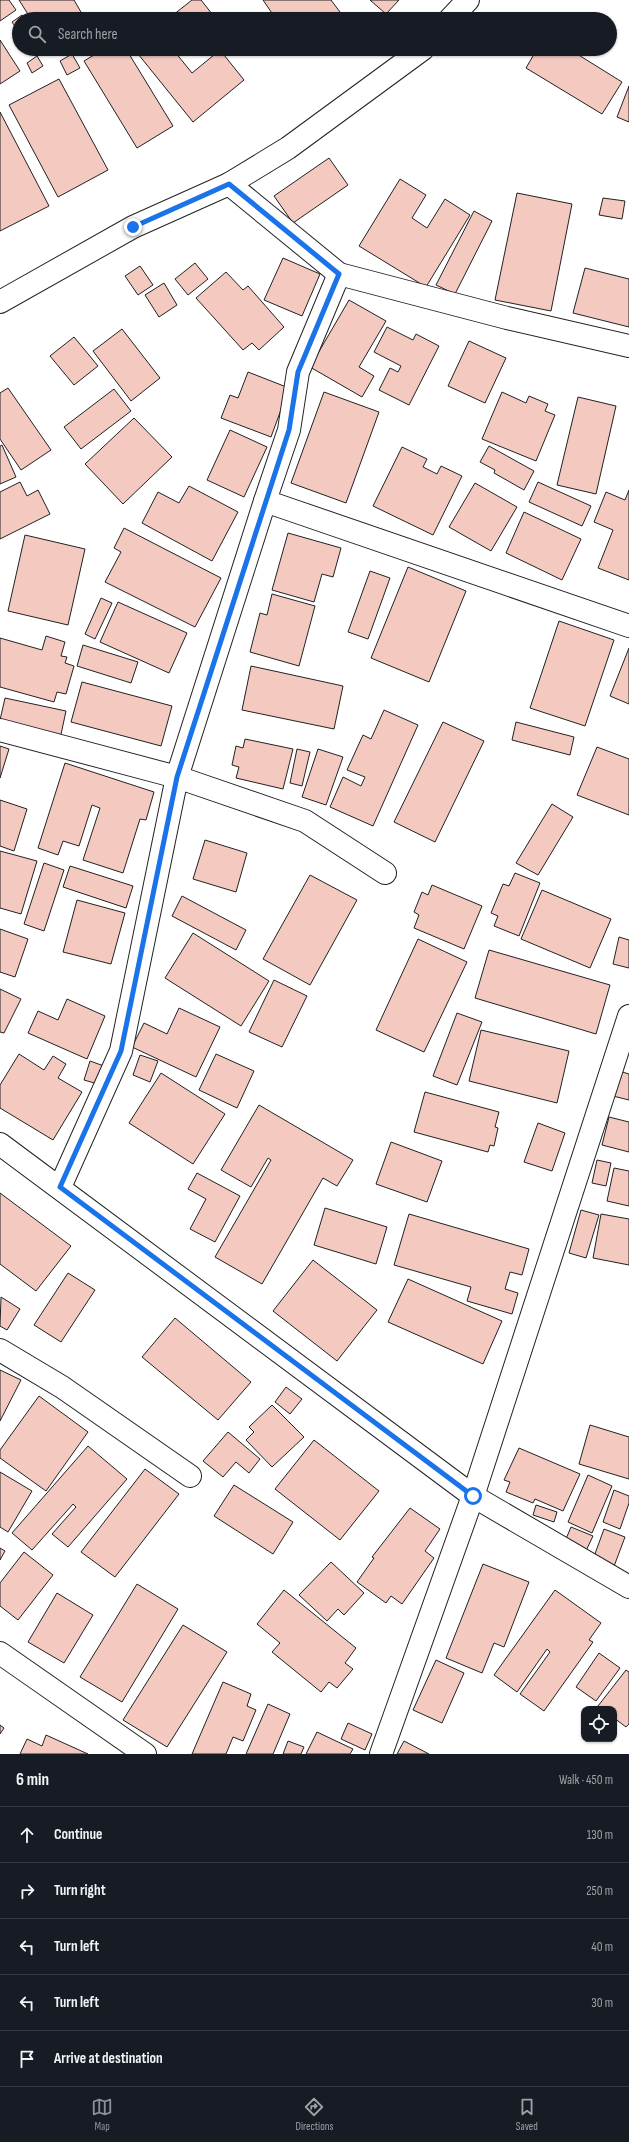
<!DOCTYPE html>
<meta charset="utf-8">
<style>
body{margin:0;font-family:"Sofia Sans Condensed",sans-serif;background:#242831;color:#f1f3f6}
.controls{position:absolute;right:12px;bottom:12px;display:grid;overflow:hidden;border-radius:8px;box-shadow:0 1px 3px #0004}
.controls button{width:36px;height:36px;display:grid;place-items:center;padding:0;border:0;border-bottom:1px solid #363941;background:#171b24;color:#f1f3f6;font:20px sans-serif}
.stop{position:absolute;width:12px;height:12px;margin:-9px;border:3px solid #1a73e8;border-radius:50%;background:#fff}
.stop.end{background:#1a73e8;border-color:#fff;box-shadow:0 1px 4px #0008}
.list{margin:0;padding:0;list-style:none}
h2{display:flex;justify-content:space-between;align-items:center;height:52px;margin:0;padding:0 16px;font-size:17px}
h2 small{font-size:13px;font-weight:400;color:#9ea1a6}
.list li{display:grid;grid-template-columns:26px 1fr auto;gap:12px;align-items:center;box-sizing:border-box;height:56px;padding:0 16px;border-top:1px solid #363941}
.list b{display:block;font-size:15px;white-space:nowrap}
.list em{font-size:13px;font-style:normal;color:#9ea1a6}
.icon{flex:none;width:22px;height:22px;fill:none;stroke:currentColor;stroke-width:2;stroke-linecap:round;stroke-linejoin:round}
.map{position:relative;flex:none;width:629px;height:1754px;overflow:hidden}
.search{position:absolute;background:#171b24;box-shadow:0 1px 3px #0004;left:12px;right:12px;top:12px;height:44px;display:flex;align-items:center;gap:10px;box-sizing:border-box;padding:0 14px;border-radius:22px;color:#9ea1a6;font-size:15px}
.sheet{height:332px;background:#171b24}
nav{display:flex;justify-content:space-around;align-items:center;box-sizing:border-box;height:56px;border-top:1px solid #363941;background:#171b24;font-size:11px;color:#9ea1a6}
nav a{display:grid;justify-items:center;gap:2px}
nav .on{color:#8c9099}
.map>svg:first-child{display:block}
.building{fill:#f3c9c0;stroke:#222}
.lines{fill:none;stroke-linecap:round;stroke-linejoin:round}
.minor-casing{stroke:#222;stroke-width:24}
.minor{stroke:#fff;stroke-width:22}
.route{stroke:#1a73e8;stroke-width:5}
</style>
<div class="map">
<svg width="629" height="1754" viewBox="0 0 629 1754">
<rect width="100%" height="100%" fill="#fff"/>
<g class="building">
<path d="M0 0H9L16 10 0 21Z"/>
<path d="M19 0H74L85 19H31Z"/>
<path d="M192 0H201L216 19H168Z"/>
<path d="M263 0H331L343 16 340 19H276Z"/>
<path d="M370 0H399L386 14Z"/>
<path d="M22 15 24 19H19V32L12 22Z"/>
<path d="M0 40 20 71 0 84Z"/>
<path d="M31 49H45L36 56Z"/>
<path d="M104 49H126L173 126 137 148 84 61Z"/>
<path d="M134 49H178L175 52 192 73 220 50 244 80 193 122Z"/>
<path d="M537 49H569L622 82 602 114 526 68Z"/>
<path d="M72 54 80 68 67 75 60 61Z"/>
<path d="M37 56 43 66 32 73 27 63Z"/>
<path d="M59 79 108 170 58 197 9 105Z"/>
<path d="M629 86V122L617 117Z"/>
<path d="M0 112 49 206 0 231Z"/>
<path d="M329 158 348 185 293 223 274 196Z"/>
<path d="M400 179 426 195 412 218 427 228 445 199 470 215 426 287 359 246Z"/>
<path d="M517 193 572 204 551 311 495 300Z"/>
<path d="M603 198 625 201 622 219 599 215Z"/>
<path d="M474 211 492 221 455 294 436 285Z"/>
<path d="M283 258 320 274 302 316 264 300Z"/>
<path d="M195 263 208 279 188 295 175 279Z"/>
<path d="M140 266 153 285 138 295 125 276Z"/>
<path d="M585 268 629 279V327L573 313Z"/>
<path d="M226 272 243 290 248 286 284 327 259 350 252 343 243 350 196 298Z"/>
<path d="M164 283 177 305 159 317 145 295Z"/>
<path d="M349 300 386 321 359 367 374 376 362 397 310 367Z"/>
<path d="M387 327 413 340 416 334 439 346 409 405 379 390 390 368 398 372 401 366 374 352Z"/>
<path d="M122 329 160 378 131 401 93 351Z"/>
<path d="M74 337 98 366 74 385 50 356Z"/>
<path d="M469 341 506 358 485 403 448 386Z"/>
<path d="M248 372 289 388 271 437 221 418 230 395 238 398Z"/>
<path d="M8 388 51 450 21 470 0 439V393Z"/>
<path d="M114 389 131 411 81 449 64 427Z"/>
<path d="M324 392 379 412 346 503 291 483Z"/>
<path d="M502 392 526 403 529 396 548 404 545 411 555 415 536 461 482 439Z"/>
<path d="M578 397 616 406 596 494 557 485Z"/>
<path d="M134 418 172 457 123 504 85 464Z"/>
<path d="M230 430 267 447 244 497 207 480Z"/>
<path d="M2 445 16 477 0 484V446Z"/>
<path d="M489 446 534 471 524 490 494 473 495 470 480 462Z"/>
<path d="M402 447 427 459 423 467 437 474 441 466 462 476 433 535 373 506Z"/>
<path d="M20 482 27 496 38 490 50 514 0 539V492Z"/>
<path d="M538 482 591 506 582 526 529 502Z"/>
<path d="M475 483 517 507 491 551 449 527Z"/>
<path d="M189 486 238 512 212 561 142 523 158 492 179 503Z"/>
<path d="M629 490V580L598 568 613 530 594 522 606 492 625 500Z"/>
<path d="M524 512 581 539 562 580 506 553Z"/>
<path d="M124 528 221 578 195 627 105 582 121 552 114 548Z"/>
<path d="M288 533 341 548 333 577 322 574 314 602 272 590Z"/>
<path d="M25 535 85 549 68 625 8 611Z"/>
<path d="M408 567 466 591 429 682 371 658Z"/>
<path d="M370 571 390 578 368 639 348 632Z"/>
<path d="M272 594 315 606 299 666 250 652 260 613 267 615Z"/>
<path d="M101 598 112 603 95 639 85 634Z"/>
<path d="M118 602 187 633 169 673 100 642Z"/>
<path d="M559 621 614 640 585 726 530 708Z"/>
<path d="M46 636 65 642 61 656 67 657 65 663 74 666 66 694 57 692 54 702 0 687V638L42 650Z"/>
<path d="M83 645 138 662 131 683 77 666Z"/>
<path d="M629 648V704L610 696Z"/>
<path d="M251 666 343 686 334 729 242 710Z"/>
<path d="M82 682 172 706 161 746 71 722Z"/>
<path d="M5 698 66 711 60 739 0 720Z"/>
<path d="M384 710 418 725 373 826 330 807 343 777 361 786 365 777 347 770 363 735 371 739Z"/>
<path d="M443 722 484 741 435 842 394 822Z"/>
<path d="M516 722 574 737 570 755 512 740Z"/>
<path d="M245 739 293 749 283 789 236 778 239 767 232 765 236 746 243 748Z"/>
<path d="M0 746 9 749 0 778Z"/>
<path d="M597 747 629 759V815L577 795Z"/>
<path d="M297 749 310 752 302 786 290 783Z"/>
<path d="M318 749 343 757 326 805 302 797Z"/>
<path d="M65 763 154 792 146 820 140 819 123 873 83 860 100 808 92 805 79 846 63 841 58 855 38 848Z"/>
<path d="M0 800 27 809 14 851 0 846Z"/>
<path d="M552 804 573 817 538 875 516 863Z"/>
<path d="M205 840 247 853 236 892 193 879Z"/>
<path d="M0 851 37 861 21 914 0 908Z"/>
<path d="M44 863 64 870 44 931 24 924Z"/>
<path d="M70 866 133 886 126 908 63 887Z"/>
<path d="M515 873 540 883 519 936 494 926 498 916 491 913 503 884 509 886Z"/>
<path d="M310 875 357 900 310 985 263 959Z"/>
<path d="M432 885 482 906 464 949 414 928 419 915 414 912 422 892 428 895Z"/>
<path d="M542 890 611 919 590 968 521 939Z"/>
<path d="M182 896 246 930 236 950 172 916Z"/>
<path d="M77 900 125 913 111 964 63 952Z"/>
<path d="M0 929 28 939 15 977 0 972Z"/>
<path d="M193 933 269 981 241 1026 165 978Z"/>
<path d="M619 937 629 940V968L613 964Z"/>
<path d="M418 939 467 962 424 1052 376 1030Z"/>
<path d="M489 950 610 985 596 1034 475 998Z"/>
<path d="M274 980 307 996 282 1047 249 1032Z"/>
<path d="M0 989 21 999 4 1033 0 1032Z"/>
<path d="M67 999 105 1016 87 1059 28 1033 38 1011 58 1020Z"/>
<path d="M179 1008 220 1027 196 1077 132 1047 144 1023 167 1034Z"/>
<path d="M457 1013 482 1022 457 1085 433 1076Z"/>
<path d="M481 1030 569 1051 557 1103 469 1081Z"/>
<path d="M19 1054 44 1070 53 1056 66 1064 58 1078 82 1092 53 1140 0 1108V1085Z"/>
<path d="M216 1054 254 1071 237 1108 199 1090Z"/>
<path d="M140 1055 158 1061 150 1082 133 1075Z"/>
<path d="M90 1061 104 1066 98 1084 84 1080Z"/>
<path d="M619 1071 629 1074V1100L613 1096Z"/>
<path d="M161 1073 225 1114 193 1164 129 1123Z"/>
<path d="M425 1092 499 1112 495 1127 498 1128 494 1146 490 1145 488 1152 414 1132Z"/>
<path d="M259 1105 353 1160 337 1186 323 1178 262 1284 215 1257 271 1160 268 1158 251 1187 221 1170Z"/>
<path d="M609 1117 629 1122V1152L602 1145Z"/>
<path d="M538 1123 565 1133 552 1171 524 1162Z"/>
<path d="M391 1142 442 1161 427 1202 376 1184Z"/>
<path d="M597 1160 611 1163 606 1186 592 1183Z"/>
<path d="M614 1168 629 1171V1206L607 1201Z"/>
<path d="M197 1173 240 1196 215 1242 190 1229 206 1199 188 1189Z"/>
<path d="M0 1193 71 1246 36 1291 0 1264Z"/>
<path d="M325 1208 387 1227 376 1264 314 1245Z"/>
<path d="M581 1210 599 1215 586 1258 569 1253Z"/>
<path d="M409 1214 529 1249 522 1275 510 1272 505 1289 518 1293 512 1314 467 1301 471 1287 394 1265Z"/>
<path d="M601 1214 629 1219V1265L593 1258Z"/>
<path d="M313 1260 377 1310 337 1361 273 1311Z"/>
<path d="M68 1273 95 1290 61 1342 34 1325Z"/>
<path d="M408 1279 502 1321 483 1364 388 1322Z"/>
<path d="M1 1297 20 1309 7 1330 0 1326Z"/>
<path d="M175 1318 251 1382 218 1420 142 1357Z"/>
<path d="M0 1370 21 1380 0 1421Z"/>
<path d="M286 1387 302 1399 290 1414 275 1402Z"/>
<path d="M39 1396 88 1432 46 1491 0 1458V1450Z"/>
<path d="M272 1405 304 1437 272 1467 246 1440 254 1432 249 1427Z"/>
<path d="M590 1425 629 1437V1479L579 1464Z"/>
<path d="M228 1432 260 1459 249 1473 236 1462 223 1477 203 1461Z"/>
<path d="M314 1440 379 1491 340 1540 275 1489Z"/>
<path d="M88 1446 127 1479 68 1547 52 1534 76 1507 73 1504 32 1550 12 1533Z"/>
<path d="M519 1448 580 1474 563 1511 535 1499 533 1503 506 1492 510 1482 504 1480Z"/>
<path d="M145 1469 179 1494 115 1577 81 1552Z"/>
<path d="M0 1472 32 1491 8 1532 0 1527Z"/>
<path d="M588 1475 612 1486 592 1533 568 1522Z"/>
<path d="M234 1485 293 1522 273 1554 214 1516Z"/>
<path d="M614 1490 629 1496V1503L620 1529 603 1522Z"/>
<path d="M536 1505 557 1512 554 1522 533 1515Z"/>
<path d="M410 1508 440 1529 425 1551 434 1558 402 1604 391 1596 386 1603 357 1582 374 1558 372 1557Z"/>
<path d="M571 1527 593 1536 584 1555 563 1546Z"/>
<path d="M604 1529 625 1537 613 1569 592 1562Z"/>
<path d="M0 1548 5 1551 0 1560Z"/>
<path d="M24 1552 53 1575 18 1620 0 1606V1583Z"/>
<path d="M331 1562 364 1593 344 1615 338 1609 327 1621 299 1595Z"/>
<path d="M483 1564 529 1582 504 1647 494 1643 482 1673 446 1658Z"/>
<path d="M137 1584 178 1609 122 1702 80 1677Z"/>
<path d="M284 1590 356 1648 345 1663 353 1669 337 1688 329 1682 321 1692 272 1652 280 1643 257 1624Z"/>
<path d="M555 1590 601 1623 589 1640 593 1642 544 1711 520 1694 550 1652 547 1649 517 1692 494 1675Z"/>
<path d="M57 1593 93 1615 64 1663 28 1642Z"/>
<path d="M183 1625 227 1652 167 1747 123 1720Z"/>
<path d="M599 1653 620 1668 596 1701 576 1687Z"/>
<path d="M436 1660 464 1673 442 1723 413 1710Z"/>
<path d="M626 1670 629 1672V1724L626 1727 614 1718V1709H602L598 1706Z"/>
<path d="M223 1682 251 1694 247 1706 256 1710 243 1741 233 1737 226 1754H192Z"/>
<path d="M268 1704 290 1714 273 1754H246Z"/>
<path d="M348 1723 372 1734 365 1750 341 1739Z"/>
<path d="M0 1725 4 1728 0 1734Z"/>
<path d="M317 1732 353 1749 350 1754H306Z"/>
<path d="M46 1735 88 1754H20L27 1739 42 1746Z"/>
<path d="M288 1741 304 1747 301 1754H283Z"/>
<path d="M404 1741 429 1754H397Z"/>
</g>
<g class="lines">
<defs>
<g id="minor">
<path d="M450 19 468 0"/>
<path d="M229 184 339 274 507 318 629 346"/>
<path d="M0 302 133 227 229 184 288 148 423 49"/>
<path d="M265 501 289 430 298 372 339 274"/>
<path d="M0 730 177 777 305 821 385 873"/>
<path d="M0 1144 473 1496 629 1587"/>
<path d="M60 1187 121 1051 177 777 265 501 629 626"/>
<path d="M0 1350 62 1387 190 1476"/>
<path d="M0 1653 145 1754"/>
<path d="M381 1754 473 1496 629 1016"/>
</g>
</defs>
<use href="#minor" class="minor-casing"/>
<use href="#minor" class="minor"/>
</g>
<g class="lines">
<path class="route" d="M133 227 229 184 339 274 298 372 289 430 177 777 121 1051 60 1187 473 1496"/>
</g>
</svg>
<div class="controls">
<button><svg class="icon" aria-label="locate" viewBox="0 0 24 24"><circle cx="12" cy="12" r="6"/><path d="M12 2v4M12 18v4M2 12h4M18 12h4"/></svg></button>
</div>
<div class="stop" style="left:473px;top:1496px"></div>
<div class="stop end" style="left:133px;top:227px"></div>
<div class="search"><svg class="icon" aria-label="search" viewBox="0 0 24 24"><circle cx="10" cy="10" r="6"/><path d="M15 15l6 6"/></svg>Search here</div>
</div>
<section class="sheet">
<h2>6 min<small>Walk · 450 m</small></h2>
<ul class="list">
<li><svg class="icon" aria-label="ahead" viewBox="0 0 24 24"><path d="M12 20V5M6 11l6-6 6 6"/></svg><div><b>Continue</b></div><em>130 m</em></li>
<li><svg class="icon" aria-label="right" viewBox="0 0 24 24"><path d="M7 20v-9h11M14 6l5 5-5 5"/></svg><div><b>Turn right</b></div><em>250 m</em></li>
<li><svg class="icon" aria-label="left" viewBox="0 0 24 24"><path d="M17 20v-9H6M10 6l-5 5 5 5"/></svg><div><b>Turn left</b></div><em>40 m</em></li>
<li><svg class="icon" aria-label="left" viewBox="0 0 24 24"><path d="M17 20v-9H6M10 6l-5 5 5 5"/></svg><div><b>Turn left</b></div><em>30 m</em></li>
<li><svg class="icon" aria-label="arrive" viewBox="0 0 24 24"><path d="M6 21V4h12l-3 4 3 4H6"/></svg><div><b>Arrive at destination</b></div></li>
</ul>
</section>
<nav>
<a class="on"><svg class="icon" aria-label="map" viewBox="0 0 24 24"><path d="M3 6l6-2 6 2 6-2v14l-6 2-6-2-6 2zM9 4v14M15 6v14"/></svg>Map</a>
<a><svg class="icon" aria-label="directions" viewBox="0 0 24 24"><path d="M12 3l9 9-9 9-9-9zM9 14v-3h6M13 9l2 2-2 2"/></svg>Directions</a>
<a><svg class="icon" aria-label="saved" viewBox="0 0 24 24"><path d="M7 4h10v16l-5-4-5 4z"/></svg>Saved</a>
</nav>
